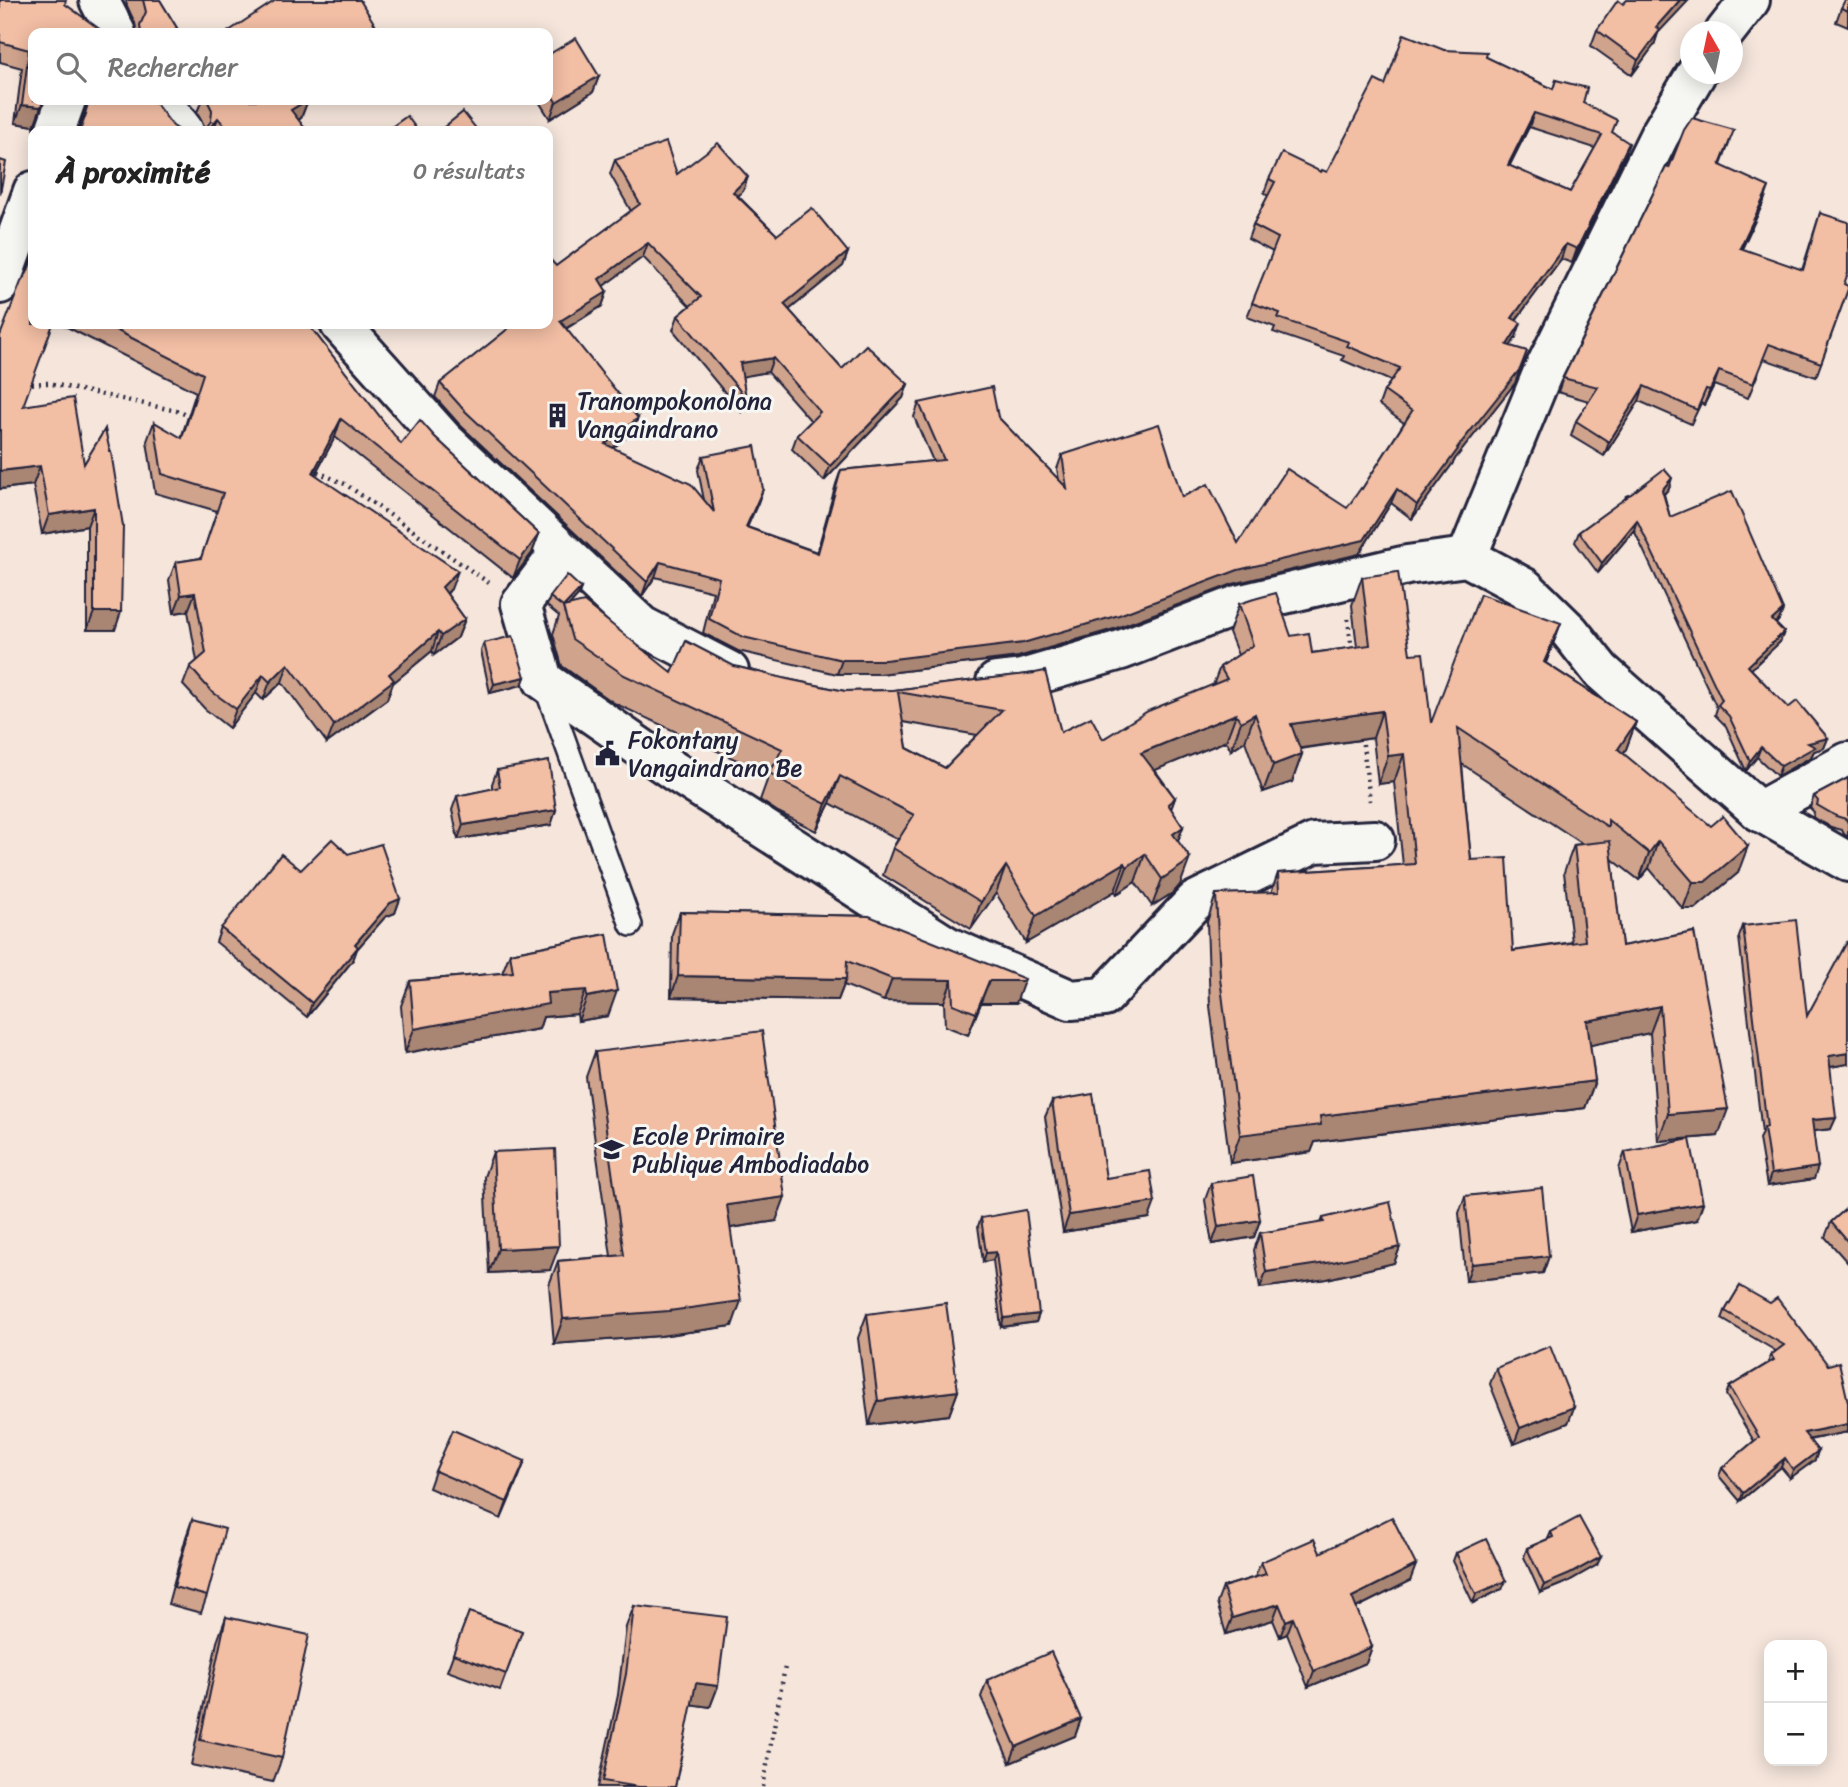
<!DOCTYPE html>
<html lang="fr">
<meta charset="utf-8">
<style>
body{margin:0;font-family:Sriracha,sans-serif;background:#f2f2f2;color:#222}
.controls{position:absolute;right:21px;bottom:21px;display:grid;overflow:hidden;border-radius:14px;box-shadow:0 4px 18px #0003}
.controls button{width:63px;height:63px;display:grid;place-items:center;padding:0;border:0;border-bottom:2px solid #e0e0e0;background:#fff;color:#222;font:35px sans-serif}
.compass{position:absolute;left:1680px;top:21px;width:63px;height:63px;border-radius:50%;background:#fff;box-shadow:0 4px 18px #0003;rotate:351deg}
.list{margin:0;padding:0;list-style:none}
h2{display:flex;justify-content:space-between;align-items:center;height:91px;margin:0;padding:0 28px;font-size:30px}
h2 small{font-size:23px;font-weight:400;color:#767676}
.icon{flex:none;width:38px;height:38px;fill:none;stroke:currentColor;stroke-width:2;stroke-linecap:round;stroke-linejoin:round}
.map{position:relative;flex:none;width:1848px;height:1787px;overflow:hidden}
.search{position:absolute;background:#fff;box-shadow:0 4px 18px #0003;left:28px;top:28px;width:525px;height:77px;display:flex;align-items:center;gap:18px;box-sizing:border-box;padding:0 24px;border-radius:14px;color:#767676;font-size:26px}
.panel{position:absolute;background:#fff;box-shadow:0 4px 18px #0003;left:28px;top:126px;width:525px;height:203px;border-radius:14px}
.map>svg:first-child{display:block}
.lines{fill:none;stroke-linecap:round;stroke-linejoin:round}
.service-casing{stroke:#22223b;stroke-width:26}
.minor-casing{stroke:#22223b;stroke-width:44}
.tertiary-casing{stroke:#22223b;stroke-width:44}
.secondary-casing{stroke:#22223b;stroke-width:44}
.path{stroke:#22223b;stroke-width:4.5;stroke-dasharray:2 5;stroke-linecap:butt}
.service{stroke:#f6f6f2;stroke-width:21}
.minor{stroke:#f6f6f2;stroke-width:38}
.tertiary{stroke:#f6f6f2;stroke-width:38}
.secondary{stroke:#f6f6f2;stroke-width:38}
.wall{fill:#d0a38d;stroke:#22223b;stroke-width:2;fill-rule:evenodd}
.shaded-wall{fill:#a98573;stroke:#22223b;stroke-width:2}
.building{fill:#f2bea4;stroke:#22223b;stroke-width:2;fill-rule:evenodd}
.labels{text-anchor:middle;stroke-width:6;stroke-linejoin:round;paint-order:stroke}
.poi-label{font-size:24px;fill:#22223b;stroke:#f6f6f2;text-anchor:start}
</style>
<div class="map">
<svg width="1848" height="1787" viewBox="0 0 1848 1787">
<rect width="100%" height="100%" fill="#f5e5db"/>
<filter id="ink" filterUnits="userSpaceOnUse"><feTurbulence type="fractalNoise" baseFrequency=".0143" numOctaves="2"/><feDisplacementMap in="SourceGraphic" scale="14" xChannelSelector="R" yChannelSelector="G"/><feConvolveMatrix kernelMatrix="1 2 1 2 8 2 1 2 1" color-interpolation-filters="sRGB"/></filter>
<g filter="url(#ink)">
<g class="lines">
<defs>
<path id="service" d="M545 686 631 925"/>
<g id="minor">
<path d="M55 131 66 100"/>
<path d="M0 284 33 191"/>
<path d="M561 551 521 604 543 680 674 771 947 946 1071 1000 1104 997 1195 901 1314 843 1375 840"/>
<path d="M1759 811 1848 762"/>
</g>
<g id="tertiary">
<path d="M1725 32 1750 0"/>
<path d="M1467 557 1542 374 1659 136 1696 74"/>
</g>
<g id="secondary">
<path d="M99 0 116 33"/>
<path d="M160 100 184 131"/>
<path d="M340 324 443 439 642 626 729 671"/>
<path d="M996 682 1022 679 1121 650 1238 605 1407 565 1467 557 1525 588 1570 632 1601 671 1759 811 1848 862"/>
</g>
</defs>
<use href="#service" class="service-casing"/>
<use href="#minor" class="minor-casing"/>
<use href="#tertiary" class="tertiary-casing"/>
<use href="#secondary" class="secondary-casing"/>
<g class="path">
<path d="M25 384 48 383 177 411 194 418"/>
<path d="M311 469 345 484 489 583"/>
<path d="M1348 619 1352 652"/>
<path d="M1362 737 1370 801"/>
<path d="M763 1787 785 1667"/>
</g>
<use href="#service" class="service"/>
<use href="#minor" class="minor"/>
<use href="#tertiary" class="tertiary"/>
<use href="#secondary" class="secondary"/>
</g>
<g class="wall">
<path d="M0 0 33 33 34 126 15 123 22 68 0 62Z"/>
<path d="M126 0H160L177 28 175 33H137L135 23 127 6Z"/>
<path d="M1848 0V27L1836 22 1841 8Z"/>
<path d="M1597 30 1658 33 1654 45 1632 75 1591 46Z"/>
<path d="M1444 50 1486 57 1553 89 1556 80 1583 103 1613 133 1624 157 1572 263 1561 259 1516 320V337L1510 346 1522 365 1515 383 1455 459 1453 463 1412 519 1391 503 1359 554 1233 584 1114 629 1018 657 880 674H837L738 651 703 633 713 592 655 577 642 596 459 424 435 397 440 383 513 325 512 324H548L556 266 631 211 610 174 615 160 677 174 743 191 738 196 777 235 848 252 843 266 789 310 842 369 908 384 903 398 824 481 792 449 797 435 811 421 768 372 742 376 746 398 741 412 673 330 678 316 690 306 643 257 603 286 607 292 602 306 566 329 633 432 613 448 704 500 698 470 703 456 763 489 747 527 817 552 836 484 841 470 933 461 914 417 919 403 998 417 1059 480 1057 469 1062 455 1182 497 1238 543 1347 508 1362 489 1404 423 1379 405 1384 391 1391 381 1342 360 1344 356 1273 332 1275 327 1247 317 1273 252 1248 239 1253 225 1268 196 1264 193 1269 179 1327 172 1385 85ZM1529 127 1595 148 1570 192 1509 166Z"/>
<path d="M548 55 599 76 593 92 550 119 538 100H548Z"/>
<path d="M202 100H308L301 118 298 120 307 131H201L205 128 197 112Z"/>
<path d="M1729 144 1721 165 1764 201 1742 249 1802 270 1820 213 1844 284 1848 289 1816 377 1764 359 1748 398 1714 385 1704 405 1701 403 1691 424 1639 401 1604 456 1571 436 1576 421 1589 401 1558 392 1563 378 1669 168Z"/>
<path d="M27 273 23 406 84 464 105 429 115 630H87V526L42 534 33 485 0 489V336Z"/>
<path d="M61 324H308L401 444 435 437 539 534 532 553 513 578 335 437 315 474 451 589 447 594 465 619 458 637 434 655 432 651 393 683 387 699 327 743 282 682 263 700 256 693 229 728 205 709 183 685 190 667 197 661 188 611 174 613 169 580 176 562 201 558 217 511 155 493 147 441 154 422 181 438 196 392Z"/>
<path d="M1669 488 1664 494 1670 517 1783 610 1779 620 1776 624 1784 632 1780 642 1751 669 1788 708 1828 738 1824 748 1814 751 1811 757 1777 776 1757 757 1746 771 1726 726 1715 715 1717 708 1634 530 1598 573 1575 542 1579 532 1625 499 1626 496Z"/>
<path d="M1362 577 1410 654 1431 723 1551 650 1546 663 1636 722 1626 749 1623 754 1738 873 1695 909H1683L1649 868 1639 880 1612 859 1622 946 1694 932 1718 1136 1658 1141 1650 1033 1590 1045 1595 1081 1585 1108 1315 1142 1311 1152 1230 1163 1210 1006 1207 922 1216 894 1271 893 1278 873 1403 865 1394 782 1378 784 1373 738 1300 749 1302 754 1292 782 1263 792 1245 741 1231 750 1226 741 1155 770 1175 798 1171 809 1183 827 1178 841 1180 885 1174 892 1152 906 1135 882 1117 894 1115 891 1026 943 996 893 971 929 883 875 893 848 898 839 830 803 816 831 778 812 760 800 769 775 614 703 562 666 553 634 559 616 547 606 550 597 581 588 578 596 569 606 672 673 734 666 787 679 845 691 893 690 1035 673 1061 732 1103 739 1213 685 1220 667 1238 655 1229 632 1239 604 1291 636 1312 653 1357 647 1352 605ZM903 722 977 735 945 768 907 748ZM1462 764 1583 844 1574 845 1564 872 1572 942 1513 951 1471 860Z"/>
<path d="M484 643 525 677 522 685 490 693 481 651Z"/>
<path d="M497 770 556 810 551 825 458 839 452 810 457 796 492 789V784Z"/>
<path d="M1848 778V837L1844 834 1842 830 1831 827 1813 817 1814 812 1810 808 1814 796Z"/>
<path d="M348 854 400 899 395 913 385 917 357 949 353 960 307 1017 216 942 221 928 301 870Z"/>
<path d="M680 912 869 916 1016 1003H981L968 1035 945 1026 944 1002 884 1001 844 985 838 1000 671 997 672 934Z"/>
<path d="M1743 926 1807 1016 1848 943V1064L1830 1067 1831 1129 1813 1131 1814 1179 1767 1186 1759 1139 1762 1133 1739 937Z"/>
<path d="M607 934 608 1016 578 1021 577 1014 543 1017 539 1029 405 1053 401 1006 410 981 502 973 510 953Z"/>
<path d="M595 1052 776 1221 730 1228 732 1326 660 1336 554 1344 549 1285 558 1261 611 1256 586 1077Z"/>
<path d="M1052 1101 1106 1178 1149 1218 1063 1232 1045 1117Z"/>
<path d="M493 1152 550 1270 489 1273 484 1177Z"/>
<path d="M1625 1152 1697 1220 1631 1232 1619 1169Z"/>
<path d="M1211 1183 1260 1220 1254 1237 1212 1244 1205 1200Z"/>
<path d="M1465 1196 1549 1256 1543 1273 1466 1281 1459 1213Z"/>
<path d="M1848 1207V1263L1825 1237 1831 1222Z"/>
<path d="M981 1218 1039 1314 1036 1322 1001 1327 993 1260 983 1262 978 1226Z"/>
<path d="M1323 1218 1400 1247 1394 1263 1327 1279 1260 1288 1254 1250 1260 1233 1321 1223Z"/>
<path d="M1740 1286 1848 1402V1432L1809 1440 1818 1451 1815 1460 1790 1478 1781 1467 1740 1501 1719 1476 1722 1468 1754 1441 1726 1395 1729 1387 1768 1363 1771 1355 1776 1351 1722 1319 1725 1311Z"/>
<path d="M867 1314 958 1391 949 1415 869 1425 858 1338Z"/>
<path d="M1496 1368 1574 1407 1568 1423 1514 1444 1490 1384Z"/>
<path d="M525 1461 501 1519 429 1488 435 1471Z"/>
<path d="M192 1520 207 1596 201 1613 168 1604 186 1537Z"/>
<path d="M1551 1532 1597 1565 1567 1582 1540 1593 1524 1557 1527 1548 1548 1539Z"/>
<path d="M1320 1553 1410 1581 1356 1608 1372 1647 1366 1663 1308 1687 1287 1634 1280 1637 1273 1620 1226 1634 1217 1603 1223 1587 1255 1577 1261 1562Z"/>
<path d="M1456 1553 1502 1589 1473 1603 1453 1561Z"/>
<path d="M634 1606 718 1686 710 1707 691 1704 675 1787H598L618 1695 626 1627Z"/>
<path d="M469 1612 522 1631 500 1690 447 1671Z"/>
<path d="M226 1617 282 1758 273 1782 191 1765 217 1642Z"/>
<path d="M987 1680 1081 1719 1075 1736 1010 1763 981 1697Z"/>
</g>
<g class="shaded-wall">
<path d="M1680 0H1689L1658 33 1654 45 1632 75 1638 60 1656 27Z"/>
<path d="M599 76 593 92 550 119 556 102Z"/>
<path d="M308 100 301 118 285 129 291 110Z"/>
<path d="M22 105 41 107 34 126 15 123Z"/>
<path d="M1534 113 1529 127 1503 179 1508 165Z"/>
<path d="M85 114H86L80 131H78Z"/>
<path d="M218 118 213 131H207Z"/>
<path d="M1629 143 1624 157 1572 263 1577 249Z"/>
<path d="M748 177 743 191 728 206 733 192Z"/>
<path d="M1769 187 1764 201 1735 263 1740 248Z"/>
<path d="M648 243 643 257 594 293 599 279Z"/>
<path d="M1566 244 1561 259 1507 332 1512 318Z"/>
<path d="M848 252 843 266 779 318 784 304Z"/>
<path d="M607 292 602 306 555 335 560 321Z"/>
<path d="M1521 323 1516 337 1502 359 1507 345Z"/>
<path d="M1527 351 1515 383 1455 459 1453 463 1412 519 1417 505Z"/>
<path d="M773 358 768 372 735 378 740 363Z"/>
<path d="M1719 371 1714 385 1704 405 1710 390Z"/>
<path d="M908 384 903 398 824 481 830 466Z"/>
<path d="M1644 386 1639 401 1604 456 1609 442Z"/>
<path d="M638 418 633 432 600 458 605 444Z"/>
<path d="M341 419 335 437 306 491 313 473Z"/>
<path d="M40 466 33 485 0 489V471Z"/>
<path d="M1672 478 1669 488 1659 500 1662 490Z"/>
<path d="M763 489 758 503 741 541 746 527Z"/>
<path d="M1397 489 1391 503 1359 554 1233 584 1114 629 1018 657 880 674H837L842 660 1023 643Z"/>
<path d="M94 508 87 526 42 534 49 515Z"/>
<path d="M1637 520 1634 530 1598 573 1602 563Z"/>
<path d="M539 534 532 553 513 578 520 560Z"/>
<path d="M660 562 655 577 642 596 647 582Z"/>
<path d="M458 571 451 589 435 606 442 587Z"/>
<path d="M581 588 578 596 564 611 563 607Z"/>
<path d="M195 593 188 611 174 613 181 595Z"/>
<path d="M1783 610 1779 620 1768 630 1772 620Z"/>
<path d="M94 612H121L115 630H87Z"/>
<path d="M465 619 458 637 434 655 441 636Z"/>
<path d="M1561 623 1551 650 1534 689 1544 662Z"/>
<path d="M438 632 432 651 393 683 387 699 327 743 334 725 389 674Z"/>
<path d="M1784 632 1780 642 1744 676 1748 666Z"/>
<path d="M288 664 282 682 263 700 270 682Z"/>
<path d="M263 675 256 693 229 728 236 709Z"/>
<path d="M525 677 522 685 490 693 494 684Z"/>
<path d="M1382 711 1373 738 1281 751 1291 724Z"/>
<path d="M1236 714 1226 741 1131 780 1141 753Z"/>
<path d="M1255 714 1245 741 1231 750 1241 722Z"/>
<path d="M1636 722 1626 749 1608 776 1618 749Z"/>
<path d="M1828 738 1824 748 1814 751 1811 757 1777 776 1781 766 1808 743Z"/>
<path d="M1761 747 1757 757 1746 771 1750 761Z"/>
<path d="M1302 754 1292 782 1263 792 1273 765Z"/>
<path d="M1404 754 1394 782 1378 784 1388 756Z"/>
<path d="M840 776 830 803 816 831 826 804Z"/>
<path d="M1175 798 1165 825 1168 804Z"/>
<path d="M556 810 551 825 458 839 463 825Z"/>
<path d="M1183 827 1173 854V834Z"/>
<path d="M1658 841 1649 868 1639 880 1649 853Z"/>
<path d="M1748 846 1738 873 1695 909H1683L1693 882Z"/>
<path d="M1145 854 1135 882 1117 894 1127 867Z"/>
<path d="M1190 858 1180 885 1174 892 1152 906 1162 879Z"/>
<path d="M1125 863 1115 891 1026 943 1036 916Z"/>
<path d="M1006 866 996 893 971 929 981 902Z"/>
<path d="M400 899 395 913 385 917 357 949 353 960 307 1017 312 1003 355 944 390 903Z"/>
<path d="M678 976 846 979 838 1000 671 997Z"/>
<path d="M892 979 952 980 944 1002 884 1001Z"/>
<path d="M989 981H1024L1016 1003H981L968 1035Z"/>
<path d="M586 990 577 1014 543 1017 539 1029 405 1053 414 1029 547 993Z"/>
<path d="M617 991 608 1016 578 1021 587 997Z"/>
<path d="M1660 1006 1650 1033 1577 1048 1587 1021Z"/>
<path d="M1848 1053V1064L1824 1068 1829 1056Z"/>
<path d="M1595 1081 1585 1108 1315 1142 1311 1152 1230 1163 1240 1135 1320 1116Z"/>
<path d="M1728 1109 1718 1136 1658 1141 1668 1114Z"/>
<path d="M1836 1118 1831 1129 1807 1132 1812 1120Z"/>
<path d="M1818 1167 1814 1179 1767 1186 1771 1174Z"/>
<path d="M785 1197 776 1221 718 1230 727 1205Z"/>
<path d="M1155 1202 1149 1218 1063 1232 1069 1215Z"/>
<path d="M1703 1203 1697 1220 1631 1232 1637 1215Z"/>
<path d="M1260 1220 1254 1237 1212 1244 1218 1227Z"/>
<path d="M559 1246 550 1270 489 1273 498 1249Z"/>
<path d="M1400 1247 1394 1263 1327 1279 1260 1288 1266 1272Z"/>
<path d="M996 1252 993 1260 983 1262 986 1253Z"/>
<path d="M1549 1256 1543 1273 1466 1281 1472 1264Z"/>
<path d="M741 1301 732 1326 660 1336 554 1344 563 1319Z"/>
<path d="M1039 1314 1036 1322 1001 1327 1004 1318Z"/>
<path d="M958 1391 949 1415 869 1425 878 1401Z"/>
<path d="M1574 1407 1568 1423 1514 1444 1520 1428Z"/>
<path d="M1848 1424V1432L1801 1441 1804 1433Z"/>
<path d="M1818 1451 1815 1460 1790 1478 1793 1470Z"/>
<path d="M1785 1458 1781 1467 1740 1501 1743 1493Z"/>
<path d="M525 1461 519 1477 501 1519 507 1502Z"/>
<path d="M1601 1557 1597 1565 1567 1582 1540 1593 1544 1585Z"/>
<path d="M1416 1565 1410 1581 1346 1613 1352 1597Z"/>
<path d="M1506 1581 1502 1589 1473 1603 1476 1594Z"/>
<path d="M1279 1604 1273 1620 1226 1634 1232 1618Z"/>
<path d="M1293 1618 1287 1634 1280 1637 1286 1621Z"/>
<path d="M1372 1647 1366 1663 1308 1687 1314 1671Z"/>
<path d="M696 1683 718 1686 710 1707 688 1704Z"/>
<path d="M1081 1719 1075 1736 1010 1763 1016 1747Z"/>
</g>
<g class="building">
<path d="M0 0H66L65 4 105 33H33V100H43L41 107 22 105 29 50 0 42Z"/>
<path d="M143 0H160L177 28 168 33H141L140 25 146 12Z"/>
<path d="M276 0H360L380 33H226Z"/>
<path d="M1618 0 1623 4 1627 0H1680L1656 27 1660 30 1638 60 1597 30Z"/>
<path d="M1845 0H1848V11L1841 8Z"/>
<path d="M1404 34 1444 50 1487 52 1486 57 1553 89 1556 80 1587 88 1583 103 1617 120 1612 132 1629 143 1577 249 1566 244 1512 318 1521 323 1507 345 1527 351 1520 369 1457 448 1458 449 1417 505 1397 489 1364 540 1238 570 1119 615 1023 643 885 660H842L743 637 709 619 719 578 660 562 647 582 464 410 440 383 514 324H548V257L556 266 640 204 615 160 666 142 677 174 718 143 748 177 733 192 777 235 812 208 848 252 784 304 842 369 866 345 908 384 830 466 797 435 820 412 773 358 740 363 746 398 678 316 701 297 648 243 599 279 607 292 560 321 638 418 605 444 691 484 714 512 703 456 755 446 763 489 746 527 818 553 841 470 944 460 919 403 992 387 998 417 1067 488 1062 455 1159 424 1182 497 1208 484 1238 543 1287 469 1347 508 1361 488 1362 489 1412 411 1384 391 1400 368 1347 346 1349 342 1278 318 1280 313 1252 303 1278 238 1253 225 1275 182 1269 179 1282 153 1321 172 1322 170 1327 172 1375 80 1385 85ZM1534 113 1602 135 1570 192 1508 165Z"/>
<path d="M576 38 599 76 556 102 548 89V55Z"/>
<path d="M89 100H153L173 126 181 131H80L86 114H85Z"/>
<path d="M207 100H307L291 110 307 131H229L218 118 207 131H201L205 129 211 121 212 110Z"/>
<path d="M463 112 478 131H439Z"/>
<path d="M407 116 418 131H386Z"/>
<path d="M1692 118 1734 130 1720 165 1769 187 1740 248 1803 270 1820 213 1848 222V273L1844 284 1848 286V289L1821 363 1769 344 1753 384 1719 371 1710 390 1706 389 1697 410 1644 386 1609 442 1576 421 1598 387 1563 378 1666 167 1669 168 1684 130Z"/>
<path d="M0 160 6 162 0 194Z"/>
<path d="M33 257V324H53L23 406 73 398 84 464 105 429 110 452H111L123 526 121 612H94V508L49 515 40 466 0 471V336L21 282 27 273Z"/>
<path d="M104 324H308L401 444 420 420 435 437 539 534 520 560 341 419 313 473 458 571 442 587 465 619 441 636 438 632 389 674 394 680 334 725 288 664 270 682 263 675 236 709 211 691 190 667 206 653 195 593 181 595 176 562 201 558 223 493 162 474 154 422 182 438 203 374Z"/>
<path d="M1664 469 1672 478 1662 490 1670 517 1732 491 1783 610 1772 620 1784 632 1748 666 1788 708 1797 701 1828 738 1808 743 1815 747 1781 766 1761 747 1750 761 1729 716 1718 705 1722 700 1637 520 1602 563 1579 532 1627 497 1626 496 1631 494Z"/>
<path d="M1398 572 1410 654 1423 653 1431 723 1480 594 1561 623 1544 662 1636 722 1618 749 1711 826 1723 816 1748 846 1705 882H1693L1658 841 1649 853 1608 820V827L1458 728 1471 860 1507 858 1513 951 1585 941 1574 845 1610 841 1622 946 1694 932 1728 1109 1668 1114 1660 1006 1587 1021 1595 1081 1320 1116 1321 1125 1240 1135 1220 978 1216 894 1279 892 1278 873 1415 864 1404 754 1388 756 1382 711 1291 724 1302 754 1273 765 1255 714 1241 722 1236 714 1141 753 1175 798 1168 804 1183 827 1173 834 1190 858 1184 864 1162 879 1145 854 1127 867 1125 863 1036 916 1006 866 981 902 893 848 914 815 840 776 826 804 788 785 770 773 782 749 624 675 572 639 563 607 584 602 672 673 686 641 734 666 787 679 845 691 893 690 1035 673 1045 671 1061 732 1091 717 1103 739 1148 711 1227 679 1220 667 1253 645 1239 604 1254 599 1276 593 1291 636 1309 633 1312 653 1370 645 1362 577ZM898 692 1002 710 945 768 907 748Z"/>
<path d="M567 575 581 588 563 607 550 597Z"/>
<path d="M513 636 525 677 494 684 484 643Z"/>
<path d="M549 761 556 810 463 825 457 796 500 787 497 770Z"/>
<path d="M1848 778V823L1846 819 1836 816 1817 805 1818 801 1814 796Z"/>
<path d="M332 839 348 854 381 844 400 899 390 903 355 944 358 947 312 1003 221 928 281 854 301 870Z"/>
<path d="M680 912 869 916 1025 979 1024 981H989L976 1013 953 1004 952 980 892 979 847 961 846 979 678 976Z"/>
<path d="M1796 920 1807 1016 1847 942 1848 943V1053L1829 1056 1836 1118 1812 1120 1818 1167 1771 1174 1764 1128 1767 1127 1743 926Z"/>
<path d="M607 934 617 991 587 997 586 990 547 993 548 1004 414 1029 410 981 513 972 510 953Z"/>
<path d="M762 1031 785 1197 727 1205 741 1301 669 1311 563 1319 558 1261 624 1255 595 1052Z"/>
<path d="M1093 1094 1106 1178 1150 1171 1155 1202 1069 1215 1052 1101Z"/>
<path d="M1690 1139 1703 1203 1637 1215 1625 1152Z"/>
<path d="M555 1149 559 1246 498 1249 493 1152Z"/>
<path d="M1253 1176 1260 1220 1218 1227 1211 1183Z"/>
<path d="M1542 1188 1549 1256 1472 1264 1465 1196Z"/>
<path d="M1390 1202 1400 1247 1333 1262 1266 1272 1260 1233 1324 1222 1323 1218Z"/>
<path d="M1848 1207V1242L1831 1222Z"/>
<path d="M1026 1210 1039 1314 1004 1318 996 1252 986 1253 981 1218Z"/>
<path d="M1740 1286 1770 1303 1777 1298 1828 1365 1839 1362 1848 1402V1424L1804 1433 1818 1451 1793 1470 1785 1458 1743 1493 1722 1468 1759 1437 1729 1387 1774 1360 1771 1355 1784 1345 1725 1311Z"/>
<path d="M946 1303 958 1391 878 1401 867 1314Z"/>
<path d="M1550 1346 1574 1407 1520 1428 1496 1368Z"/>
<path d="M453 1430 525 1461 507 1502 435 1471Z"/>
<path d="M1392 1517 1416 1565 1352 1597 1372 1647 1314 1671 1293 1618 1286 1621 1279 1604 1232 1618 1223 1587 1266 1574 1261 1562 1314 1539 1320 1553Z"/>
<path d="M1579 1517 1601 1557 1570 1574 1544 1585 1527 1548 1553 1537 1551 1532Z"/>
<path d="M192 1520 225 1529 207 1596 174 1587Z"/>
<path d="M1486 1539 1506 1581 1476 1594 1456 1553Z"/>
<path d="M634 1606 727 1617 718 1686 696 1683 675 1787H639L603 1781 626 1674Z"/>
<path d="M469 1612 522 1631 506 1674 453 1654Z"/>
<path d="M226 1617 309 1635 282 1758 200 1740Z"/>
<path d="M1051 1652 1081 1719 1016 1747 987 1680Z"/>
</g>
</g>
<defs>
<symbol id="building-bare" viewBox="-9 -9 18 18"><path d="M-4-6H4V6H1V3H-1V6H-4ZM-2.5-4.3h1.7v1.8h-1.7ZM.8-4.3h1.7v1.8H.8ZM-2.5-1h1.7V.8h-1.7ZM.8-1h1.7V.8H.8Z" fill="#22223b" stroke="#f6f6f2" stroke-width="2.5" paint-order="stroke"/></symbol>
<symbol id="civic-bare" viewBox="-9 -9 18 18"><path d="M-.6-6.5H3V-4.5H.6V-3L4-1V1h2V6H-6V1h2V-1L-.6-3ZM-1.2 2.5V6h2.4V2.5Z" fill="#22223b" stroke="#f6f6f2" stroke-width="2.5" paint-order="stroke"/></symbol>
<symbol id="school-bare" viewBox="-9 -9 18 18"><path d="M0-5L7-2L0 1L-7-2ZM-4 1L0 2.5L4 1V4Q0 6-4 4Z" fill="#22223b" stroke="#f6f6f2" stroke-width="2.5" paint-order="stroke"/></symbol>
</defs>
<g fill-rule="evenodd">
<use href="#building-bare" x="540" y="398" width="35" height="35"/>
<use href="#civic-bare" x="590" y="736" width="35" height="35"/>
<use href="#school-bare" x="594" y="1132" width="35" height="35"/>
</g>
<g class="labels">
<g class="poi-label">
<text x="577" y="409">Tranompokonolona<tspan x="577" dy="28">Vangaindrano</tspan></text>
<text x="628" y="748">Fokontany<tspan x="628" dy="28">Vangaindrano Be</tspan></text>
<text x="632" y="1144">Ecole Primaire<tspan x="632" dy="28">Publique Ambodiadabo</tspan></text>
</g>
</g>
</svg>
<div class="controls">
<button>+</button>
<button>−</button>
</div>
<svg class="compass" viewBox="-18 -18 36 36"><path d="M0-13l5 13h-10z" fill="#e53935"/><path d="M0 13l5-13h-10z" fill="#767676"/></svg>
<div class="search"><svg class="icon" aria-label="search" viewBox="0 0 24 24"><circle cx="10" cy="10" r="6"/><path d="M15 15l6 6"/></svg>Rechercher</div>
<section class="panel">
<h2>À proximité<small>0 résultats</small></h2>
<ul class="list">
</ul>
</section>
</div>
